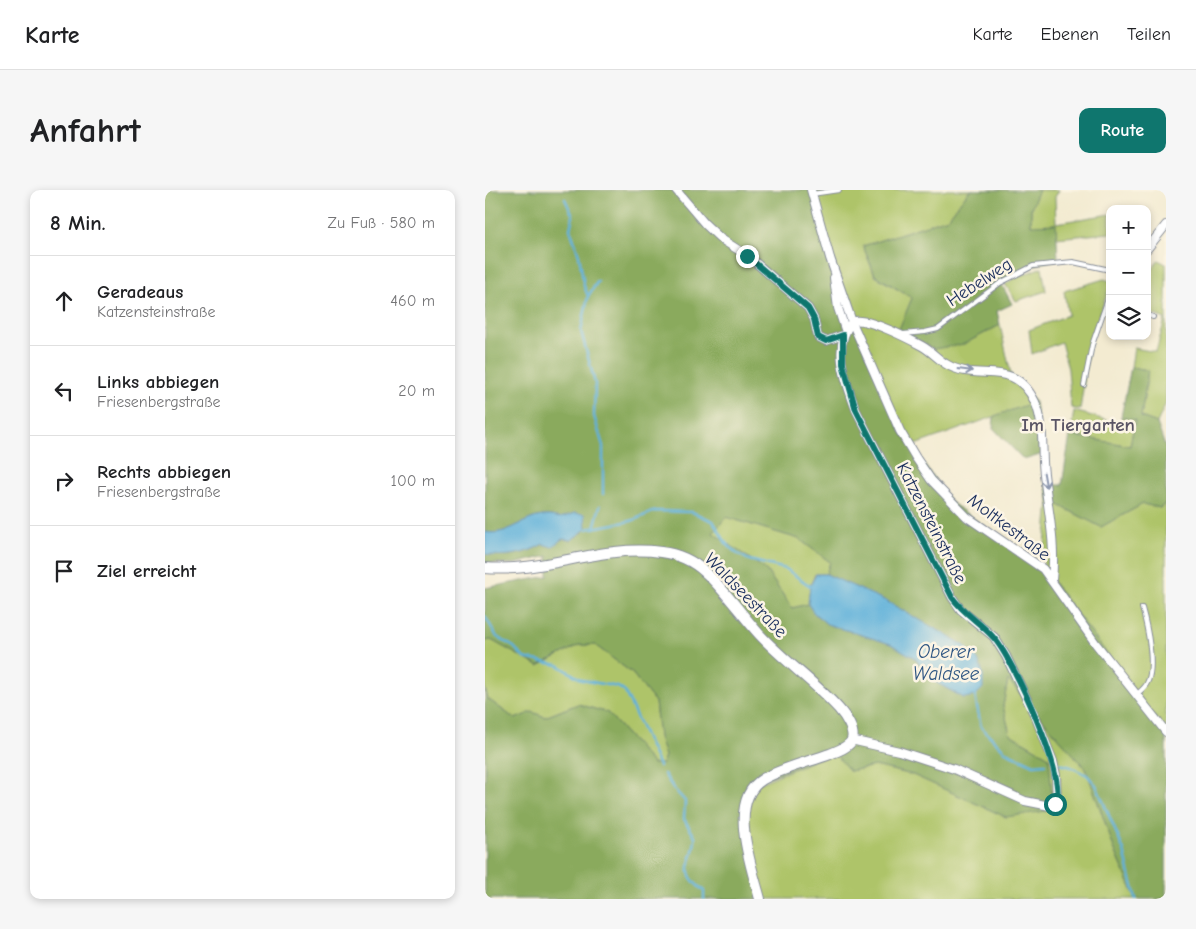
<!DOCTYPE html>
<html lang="de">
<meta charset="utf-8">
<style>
body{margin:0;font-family:"Comic Neue",sans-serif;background:#f6f6f6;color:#202124}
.controls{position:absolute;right:15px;top:15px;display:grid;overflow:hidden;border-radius:10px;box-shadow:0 2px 8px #0003}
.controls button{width:45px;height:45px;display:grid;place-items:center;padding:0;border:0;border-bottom:1px solid #e0e0e0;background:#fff;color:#202124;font:25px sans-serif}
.stop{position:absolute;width:15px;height:15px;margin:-11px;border:4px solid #0f766e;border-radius:50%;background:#fff}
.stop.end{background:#0f766e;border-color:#fff;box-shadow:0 1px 5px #0008}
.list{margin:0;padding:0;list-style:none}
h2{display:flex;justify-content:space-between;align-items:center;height:65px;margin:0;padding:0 20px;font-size:21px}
h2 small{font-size:16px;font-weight:400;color:#757577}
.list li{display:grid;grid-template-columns:32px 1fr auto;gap:15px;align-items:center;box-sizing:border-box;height:90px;padding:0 20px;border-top:1px solid #e0e0e0}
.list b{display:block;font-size:19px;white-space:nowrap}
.list p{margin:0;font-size:16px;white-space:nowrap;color:#757577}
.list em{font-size:16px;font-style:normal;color:#757577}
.icon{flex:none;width:28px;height:28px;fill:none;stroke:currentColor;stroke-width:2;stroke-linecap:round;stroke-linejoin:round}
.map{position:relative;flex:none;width:681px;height:709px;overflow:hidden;border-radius:10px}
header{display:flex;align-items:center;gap:30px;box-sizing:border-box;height:70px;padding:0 25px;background:#fff;border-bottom:1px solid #e0e0e0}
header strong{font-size:24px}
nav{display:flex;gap:28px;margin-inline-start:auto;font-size:18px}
.intro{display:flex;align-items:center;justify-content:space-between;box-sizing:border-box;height:120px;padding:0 30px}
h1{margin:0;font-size:35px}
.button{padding:12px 22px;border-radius:10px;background:#0f766e;color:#fff;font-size:18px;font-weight:700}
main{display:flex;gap:30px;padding:0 30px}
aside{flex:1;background:#fff;border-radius:10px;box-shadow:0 2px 8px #0003}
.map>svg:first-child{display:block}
.green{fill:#aec469;stroke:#647a64}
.forest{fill:#8aaa5d;stroke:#526c5e;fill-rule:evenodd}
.water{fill:#5fb1da;stroke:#3d709c}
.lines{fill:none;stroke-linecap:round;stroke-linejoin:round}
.stream{stroke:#5fb1da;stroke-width:2.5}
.service-casing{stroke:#878d98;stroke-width:6}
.minor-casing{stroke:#878d98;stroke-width:10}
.tertiary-casing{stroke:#878d98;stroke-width:12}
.service{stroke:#fff;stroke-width:4}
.minor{stroke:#fff;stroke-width:8}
.tertiary{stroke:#fff;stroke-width:10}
.oneway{stroke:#8d97ae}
.route{stroke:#0f766e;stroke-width:6}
.labels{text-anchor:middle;stroke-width:5;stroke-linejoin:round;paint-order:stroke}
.street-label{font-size:18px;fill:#1b2f5e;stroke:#fcf5e5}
.neighbourhood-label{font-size:19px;font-weight:bold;fill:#595464;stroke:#fcf5e5}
.water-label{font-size:19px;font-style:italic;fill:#2f5683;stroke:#fcf5e5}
</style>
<header>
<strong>Karte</strong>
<nav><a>Karte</a><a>Ebenen</a><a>Teilen</a></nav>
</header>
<div class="intro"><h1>Anfahrt</h1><a class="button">Route</a></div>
<main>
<aside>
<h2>8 Min.<small>Zu Fuß · 580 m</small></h2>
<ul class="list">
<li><svg class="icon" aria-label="ahead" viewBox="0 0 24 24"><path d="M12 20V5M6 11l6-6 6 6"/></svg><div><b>Geradeaus</b><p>Katzensteinstraße</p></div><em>460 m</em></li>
<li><svg class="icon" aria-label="left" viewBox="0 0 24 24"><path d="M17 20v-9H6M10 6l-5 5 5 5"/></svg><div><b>Links abbiegen</b><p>Friesenbergstraße</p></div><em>20 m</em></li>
<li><svg class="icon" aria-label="right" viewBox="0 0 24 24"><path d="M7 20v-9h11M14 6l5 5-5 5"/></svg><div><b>Rechts abbiegen</b><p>Friesenbergstraße</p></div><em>100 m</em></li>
<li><svg class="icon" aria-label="arrive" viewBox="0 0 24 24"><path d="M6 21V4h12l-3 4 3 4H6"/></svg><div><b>Ziel erreicht</b></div></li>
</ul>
</aside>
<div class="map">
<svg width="681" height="709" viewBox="0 0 681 709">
<rect width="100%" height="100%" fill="#fcf5e5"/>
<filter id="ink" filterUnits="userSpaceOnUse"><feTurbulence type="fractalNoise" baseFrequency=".02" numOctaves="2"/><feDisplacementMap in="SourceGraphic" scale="10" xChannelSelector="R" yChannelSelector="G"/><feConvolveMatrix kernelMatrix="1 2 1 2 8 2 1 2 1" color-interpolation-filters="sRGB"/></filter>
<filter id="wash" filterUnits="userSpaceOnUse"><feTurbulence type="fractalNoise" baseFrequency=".0096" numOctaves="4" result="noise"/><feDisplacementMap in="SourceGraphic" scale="20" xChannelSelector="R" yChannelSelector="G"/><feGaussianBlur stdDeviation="1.12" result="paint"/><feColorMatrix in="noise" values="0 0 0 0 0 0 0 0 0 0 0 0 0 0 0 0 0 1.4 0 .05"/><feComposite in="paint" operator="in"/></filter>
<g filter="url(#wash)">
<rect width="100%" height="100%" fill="#f3ebd1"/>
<g class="green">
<path d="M326 0H489L484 1 463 28 378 56 390 86 427 108 415 139 479 154 515 135 526 185 550 212 424 257 367 132Z"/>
<path d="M554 0H574L570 7 571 33 625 24V43L571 48 570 34 546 36V18Z"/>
<path d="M673 70 681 74V213L672 233 656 227 663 180 646 177 649 158 671 162 680 129 662 122V89Z"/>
<path d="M557 77 561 101 531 111 520 94 530 88Z"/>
<path d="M619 89 625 91V95L604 156 595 220 586 218 583 179 576 152 547 164 544 140 583 125 579 101Z"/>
<path d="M589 221 635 234 636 227 650 229 645 256 585 245Z"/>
<path d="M564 310 616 337 658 314 675 318 681 313V542L558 379Z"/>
<path d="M241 327 314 349 345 372 341 384H330L325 396 323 414 307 418 281 380 228 343Z"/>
<path d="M6 450 53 476 94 455H110L147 483 170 512 174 547 180 566 177 574H168L123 523 93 514 60 527 47 522 30 529 3 509 0 499V451Z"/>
<path d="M523 490 601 579 629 658 651 709H275L259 626 270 595 349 562 365 581 390 576 428 585 521 627 564 567 525 544 518 516Z"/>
</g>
<g class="forest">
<path d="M0 0H326L360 139 367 132 415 241 466 312 558 379 681 542V709H651L629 658 601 579 523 490 518 516 525 544 564 567 568 620 521 627 428 585 390 576 365 581 349 563 276 590 259 618 275 709H0V499L3 509 30 529 47 522 60 527 93 514 123 523 168 574H177L180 566 174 547 170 512 147 483 110 455H94L53 476 6 450 0 451V398L63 386V366L29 374 0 373V364C19 368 42 364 58 354L67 356 77 349 86 350 98 342 89 323C70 332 75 325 59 326 39 327 22 347 0 342ZM241 327 314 349 345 372 341 384 401 411 479 455V508L445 489 430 468 406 454 342 434 329 423 323 414 307 418 281 380 228 343Z"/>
<path d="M489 0H554L546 18V35L571 34 573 69 548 76 516 93 527 114 512 121 515 135 479 154 449 159 414 139 427 108 390 85 378 56 463 28 484 1Z"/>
<path d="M646 177 663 180 656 227 672 233 681 259V313L675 318 658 314 616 337 564 310 561 295H577L585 245 645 256 650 230 636 227Z"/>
<path d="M550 212 558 264 539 270 508 238 509 226Z"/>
</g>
<g class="water">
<path d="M89 323 100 324 101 339 86 350 77 349 67 357 58 354C42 364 19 368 0 364V342C22 347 39 327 59 326 75 325 70 332 89 323Z"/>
<path d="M331 384H341L401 411 479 455 493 470 498 483V498L490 506 479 508 445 489 430 468 406 454 342 434 329 423 323 414 325 396Z"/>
</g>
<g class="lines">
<g class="stream">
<path d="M80 9 88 26 85 39 94 65 99 96 103 106"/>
<path d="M113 91 103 106 96 141 110 193 109 226 118 256V304"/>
<path d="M109 338 115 316"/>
<path d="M101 339 146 331 170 321 207 322 228 331 241 353 251 363 264 370 301 379 325 396"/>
<path d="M0 426 12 447 29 457 39 468 73 475 97 490 133 497 140 502 174 576"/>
<path d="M490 506 496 537 521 562 549 575 560 574"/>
<path d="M571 573 586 577 602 585 611 595 639 661 651 709"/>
<path d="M179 584 189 599 200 611 199 629 210 647C210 672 191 680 219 701V709"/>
</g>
</g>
</g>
<g filter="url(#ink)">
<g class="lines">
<defs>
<g id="service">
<path d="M327 4 354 0"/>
<path d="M662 125 668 127"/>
<path d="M418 144 440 142 453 139 515 93 548 76 588 72 625 80"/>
<path d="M599 195 607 155 625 103"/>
<path d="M651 505C654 502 660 498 662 493 671 477 662 436 657 418"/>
</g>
<g id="minor">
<path d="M191 0 220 34 236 49 263 66 323 118 329 129 333 147 341 151 358 145"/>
<path d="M326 0 345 68 367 132 415 241 431 268 446 290 482 327 558 379 611 454 681 542"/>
<path d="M662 59 681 35"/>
<path d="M349 88 353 118 360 139"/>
<path d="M366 550 414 561 469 579 540 611 565 616 572 612 571 585 568 571 551 528 521 466 509 447 476 420 467 407 371 220C361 192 346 156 367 132 378 125 424 149 437 156 446 161 453 169 461 174 494 194 528 166 550 212 560 234 556 261 559 284 563 320 571 353 567 390"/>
</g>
<path id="tertiary" d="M0 378C60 383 116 354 176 362 193 364 207 370 220 382 238 398 257 425 274 444 299 471 330 492 354 519 360 526 370 540 367 550 364 557 352 561 345 564 323 572 298 578 278 589 241 611 267 677 275 709"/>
</defs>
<use href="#service" class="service-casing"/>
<use href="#minor" class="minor-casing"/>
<use href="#tertiary" class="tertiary-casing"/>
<use href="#service" class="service"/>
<use href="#minor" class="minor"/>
<use href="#tertiary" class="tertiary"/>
</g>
<defs><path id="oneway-shaft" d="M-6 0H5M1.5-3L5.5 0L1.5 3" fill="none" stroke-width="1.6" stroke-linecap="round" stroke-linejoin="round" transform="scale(1.25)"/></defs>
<g class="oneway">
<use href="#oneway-shaft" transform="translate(480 180) rotate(7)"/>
<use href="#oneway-shaft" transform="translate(560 290) rotate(80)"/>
</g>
</g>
<g class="lines" filter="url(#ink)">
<path class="route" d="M262 66 323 118 329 129 333 147 341 151 358 145V174L371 220 467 407C479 424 495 432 508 447 527 466 585 593 570 614"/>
</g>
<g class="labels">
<g class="street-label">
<text transform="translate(494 92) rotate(-33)" y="6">Hebelweg</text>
<text transform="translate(447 333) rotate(63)" y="6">Katzensteinstraße</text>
<text transform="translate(524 337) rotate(37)" y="6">Moltkestraße</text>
<text transform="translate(261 405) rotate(46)" y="6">Waldseestraße</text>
</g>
<g class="neighbourhood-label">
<text x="593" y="241">Im Tiergarten</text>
</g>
<g class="water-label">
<text x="461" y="468">Oberer<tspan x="461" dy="22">Waldsee</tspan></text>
</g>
</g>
</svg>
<div class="controls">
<button>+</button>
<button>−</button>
<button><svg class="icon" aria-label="layers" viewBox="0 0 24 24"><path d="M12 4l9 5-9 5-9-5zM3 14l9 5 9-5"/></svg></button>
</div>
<div class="stop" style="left:570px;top:614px"></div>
<div class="stop end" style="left:262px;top:66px"></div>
</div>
</main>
